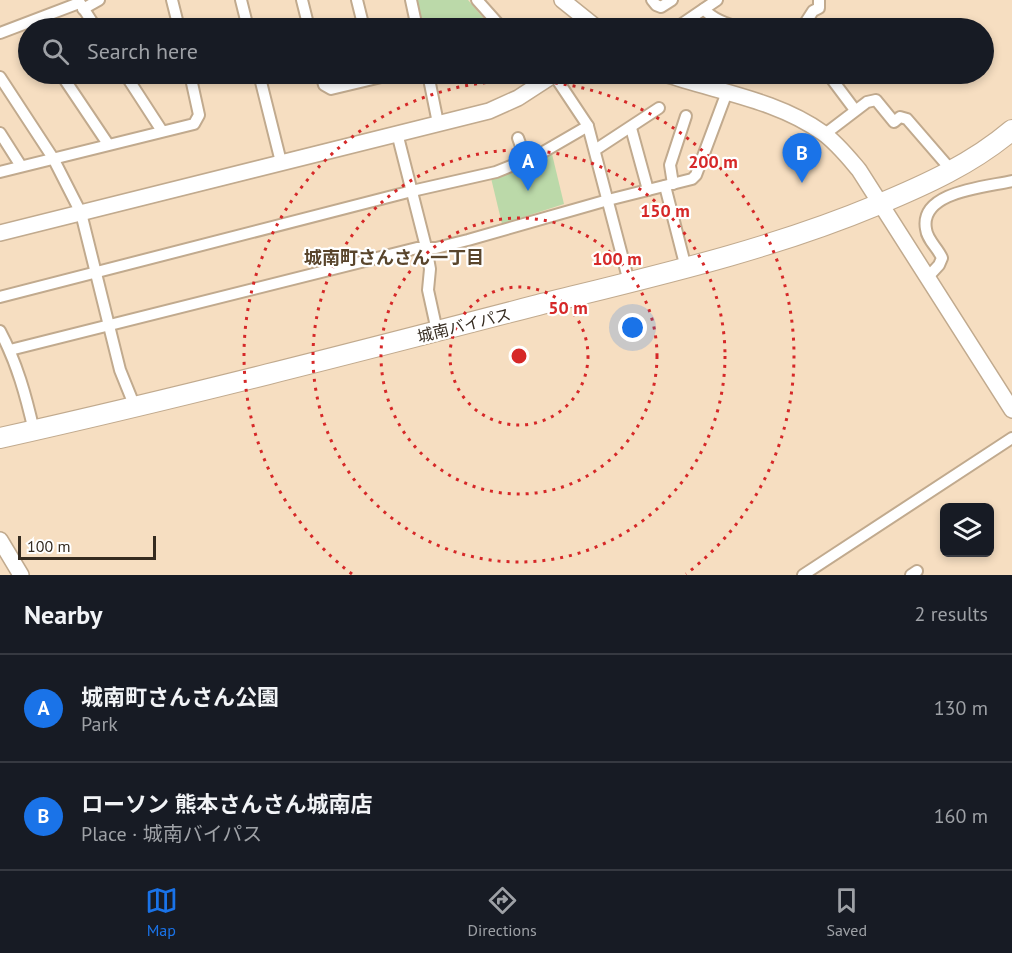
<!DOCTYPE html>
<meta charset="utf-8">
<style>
body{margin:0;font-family:"PT Sans","Noto Sans JP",sans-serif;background:#242831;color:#f1f3f6}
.controls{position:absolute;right:18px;bottom:18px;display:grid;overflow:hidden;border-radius:9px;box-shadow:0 3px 9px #0003}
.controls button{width:54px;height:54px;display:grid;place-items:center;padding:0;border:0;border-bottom:2px solid #363941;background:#171b24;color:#f1f3f6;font:30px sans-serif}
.scale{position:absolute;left:18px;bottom:15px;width:138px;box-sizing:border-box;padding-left:6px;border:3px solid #352b20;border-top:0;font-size:16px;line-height:21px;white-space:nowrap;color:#352b20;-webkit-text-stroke:4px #fff;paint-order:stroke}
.you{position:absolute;left:633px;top:328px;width:21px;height:21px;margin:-15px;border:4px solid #fff;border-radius:50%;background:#1a73e8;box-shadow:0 0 0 9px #1a73e833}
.badge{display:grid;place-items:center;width:39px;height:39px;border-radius:50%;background:#1a73e8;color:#fff;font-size:20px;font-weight:700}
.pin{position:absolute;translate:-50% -50px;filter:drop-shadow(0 2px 3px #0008)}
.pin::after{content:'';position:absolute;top:32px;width:21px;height:18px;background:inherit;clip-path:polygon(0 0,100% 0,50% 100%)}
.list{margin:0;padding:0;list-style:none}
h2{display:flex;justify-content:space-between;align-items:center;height:78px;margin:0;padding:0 24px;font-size:26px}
h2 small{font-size:20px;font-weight:400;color:#9ea1a6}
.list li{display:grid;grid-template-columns:39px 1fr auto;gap:18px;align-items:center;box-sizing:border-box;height:108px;padding:0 24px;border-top:2px solid #363941}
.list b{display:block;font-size:22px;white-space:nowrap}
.list p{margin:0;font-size:20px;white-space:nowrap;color:#9ea1a6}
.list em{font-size:20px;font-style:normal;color:#9ea1a6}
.icon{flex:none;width:33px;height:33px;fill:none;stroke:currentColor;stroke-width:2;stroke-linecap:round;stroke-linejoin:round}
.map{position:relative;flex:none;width:1012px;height:575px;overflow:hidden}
.search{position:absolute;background:#171b24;box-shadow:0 3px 9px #0003;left:18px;right:18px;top:18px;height:66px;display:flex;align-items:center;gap:15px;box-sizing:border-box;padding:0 21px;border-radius:33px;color:#9ea1a6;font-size:22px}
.sheet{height:294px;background:#171b24}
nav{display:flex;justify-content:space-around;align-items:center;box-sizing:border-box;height:84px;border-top:2px solid #363941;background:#171b24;font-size:16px;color:#9ea1a6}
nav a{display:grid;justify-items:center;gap:3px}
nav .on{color:#1a73e8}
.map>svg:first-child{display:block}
.green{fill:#bbd9a9}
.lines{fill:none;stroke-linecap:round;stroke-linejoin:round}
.street-casing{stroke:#c1aa8e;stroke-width:14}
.secondary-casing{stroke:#c1aa8e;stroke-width:18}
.highway-casing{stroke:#c1aa8e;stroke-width:22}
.street{stroke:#fff;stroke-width:10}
.secondary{stroke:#fff;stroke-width:15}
.highway{stroke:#fff;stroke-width:20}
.ring{fill:none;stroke:#d62828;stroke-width:3;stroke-dasharray:3 6}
.labels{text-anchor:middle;stroke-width:4.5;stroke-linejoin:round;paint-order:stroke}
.street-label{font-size:16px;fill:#352b20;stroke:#fff}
.neighbourhood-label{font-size:18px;font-weight:bold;fill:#59452c;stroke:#fff}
.centre{fill:#d62828;stroke:#fff;stroke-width:3}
.ring-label{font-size:18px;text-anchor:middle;font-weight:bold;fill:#d62828;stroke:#fff;stroke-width:4.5;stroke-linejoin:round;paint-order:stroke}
</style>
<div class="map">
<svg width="1012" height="575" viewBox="0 0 1012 575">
<rect width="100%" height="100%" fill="#f6dec1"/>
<g class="green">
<path d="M414 0H468L492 28H422Z"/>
<path d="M552 154 564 204 502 224 491 178Z"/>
</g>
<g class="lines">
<defs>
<g id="street">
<path d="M78 0 96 28"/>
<path d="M172 0 179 28"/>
<path d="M241 0 248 28"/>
<path d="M302 0 309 28"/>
<path d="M357 0 364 28"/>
<path d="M411 0 417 28"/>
<path d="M477 0 502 28"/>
<path d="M652 0 656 5 661 7 672 0"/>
<path d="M83 9 99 0"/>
<path d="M704 9C713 20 729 25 743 28"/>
<path d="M676 28 717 0"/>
<path d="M802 28 813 11 819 8V0"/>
<path d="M0 33 79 3"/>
<path d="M61 74 108 144"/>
<path d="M125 74 162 131"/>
<path d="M259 74 281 162"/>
<path d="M321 74 324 85 331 89 394 74"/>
<path d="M428 74 438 123"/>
<path d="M828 74 855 110"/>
<path d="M554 75 588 126 629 282"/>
<path d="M0 77 53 158 81 213 120 370 135 407"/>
<path d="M631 128 648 190"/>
<path d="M0 133 21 166"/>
<path d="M397 133 426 247 430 269 428 290 437 331"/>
<path d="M825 134 867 102 876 100 894 122 900 117 907 119 952 171"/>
<path d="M518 138 526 160"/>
<path d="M595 150 659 108"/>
<path d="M0 172 194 124 199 115 190 74"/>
<path d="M673 184 670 165 686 116"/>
<path d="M665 186 686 268"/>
<path d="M927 278 939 265 942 258C938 248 927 240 926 229 919 191 987 187 1012 181"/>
<path d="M0 297 412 191 496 172 538 155 588 126"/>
<path d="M0 331C17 363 26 396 34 431"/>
<path d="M10 350 417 248H436L468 240 608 200 692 179 696 175 727 92"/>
<path d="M803 575 1012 438"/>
<path d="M911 575 917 571"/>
</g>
<g id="secondary">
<path d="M562 0 597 28"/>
<path d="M665 74C718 92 777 100 823 133 837 143 848 157 859 170L1012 410"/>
<path d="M0 233 489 111 518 98 555 74"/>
<path d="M0 540 21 575"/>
</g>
<path id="highway" d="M0 438C179 398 357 352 534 306 650 277 767 251 877 205 925 185 972 164 1012 130"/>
</defs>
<use href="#street" class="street-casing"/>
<use href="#secondary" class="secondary-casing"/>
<use href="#highway" class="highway-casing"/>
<use href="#street" class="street"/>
<use href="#secondary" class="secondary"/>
<use href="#highway" class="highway"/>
</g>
<g class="ring">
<circle cx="519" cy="356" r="69"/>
<circle cx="519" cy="356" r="138"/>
<circle cx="519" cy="356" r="206"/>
<path d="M352 574A275 275 0 1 1 686 574"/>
</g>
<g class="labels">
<g class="street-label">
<text transform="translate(464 325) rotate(-14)" y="6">城南バイパス</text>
</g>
<g class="neighbourhood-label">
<text x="394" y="264">城南町さんさん一丁目</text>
</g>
</g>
<circle cx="519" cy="356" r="9" class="centre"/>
<g class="ring-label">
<text x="713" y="168">200 m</text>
<text x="665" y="217">150 m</text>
<text x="617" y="265">100 m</text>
<text x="568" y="314">50 m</text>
</g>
</svg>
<div class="controls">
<button><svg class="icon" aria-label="layers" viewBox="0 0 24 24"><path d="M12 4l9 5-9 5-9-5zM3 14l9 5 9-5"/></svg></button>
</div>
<div class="scale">100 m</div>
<div class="you"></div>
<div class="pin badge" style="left:528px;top:191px">A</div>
<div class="pin badge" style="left:802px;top:183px">B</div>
<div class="search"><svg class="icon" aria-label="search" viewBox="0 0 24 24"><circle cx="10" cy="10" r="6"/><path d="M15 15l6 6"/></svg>Search here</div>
</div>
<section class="sheet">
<h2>Nearby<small>2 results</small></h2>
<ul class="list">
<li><span class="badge">A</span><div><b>城南町さんさん公園</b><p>Park</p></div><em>130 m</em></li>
<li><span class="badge">B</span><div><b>ローソン 熊本さんさん城南店</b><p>Place · 城南バイパス</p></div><em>160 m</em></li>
</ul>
</section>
<nav>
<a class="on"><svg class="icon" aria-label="map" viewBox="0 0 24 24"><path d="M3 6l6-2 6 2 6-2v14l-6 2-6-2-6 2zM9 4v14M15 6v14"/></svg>Map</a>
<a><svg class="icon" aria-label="directions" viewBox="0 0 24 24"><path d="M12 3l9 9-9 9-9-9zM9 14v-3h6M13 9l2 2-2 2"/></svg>Directions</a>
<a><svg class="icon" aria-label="saved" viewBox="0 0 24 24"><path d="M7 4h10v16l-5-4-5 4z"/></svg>Saved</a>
</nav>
